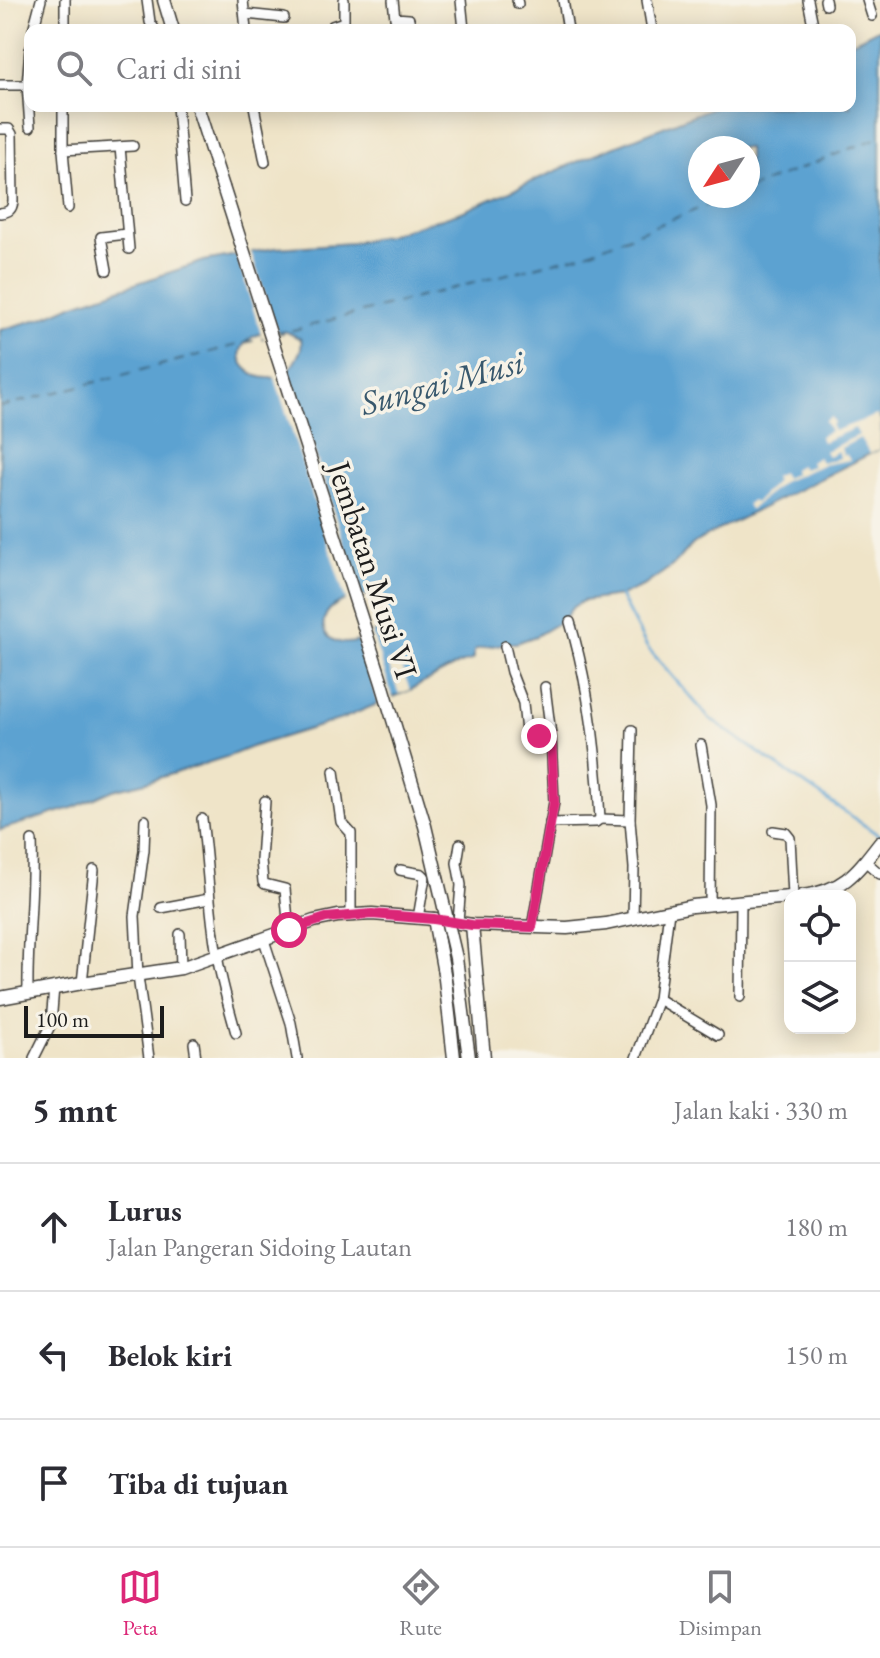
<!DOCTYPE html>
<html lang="id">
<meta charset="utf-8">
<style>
body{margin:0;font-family:"EB Garamond",serif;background:#f7f7f7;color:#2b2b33}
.controls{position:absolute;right:24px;bottom:24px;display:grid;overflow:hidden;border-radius:16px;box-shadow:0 4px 20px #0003}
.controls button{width:72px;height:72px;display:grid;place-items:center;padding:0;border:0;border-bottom:2px solid #e1e1e2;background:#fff;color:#2b2b33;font:40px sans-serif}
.compass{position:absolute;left:688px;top:136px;width:72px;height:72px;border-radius:50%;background:#fff;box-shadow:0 4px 20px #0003;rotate:234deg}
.scale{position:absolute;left:24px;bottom:20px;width:140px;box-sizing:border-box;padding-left:8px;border:4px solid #1c1c1c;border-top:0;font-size:22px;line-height:28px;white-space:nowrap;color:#1c1c1c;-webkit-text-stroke:6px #f7f3e8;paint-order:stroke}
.stop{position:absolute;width:24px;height:24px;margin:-18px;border:6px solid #db2777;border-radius:50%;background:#fff}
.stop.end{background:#db2777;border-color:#fff;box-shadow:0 2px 8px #0008}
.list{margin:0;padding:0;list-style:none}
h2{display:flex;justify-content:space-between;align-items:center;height:104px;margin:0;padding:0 32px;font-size:34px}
h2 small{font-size:26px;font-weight:400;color:#7c7c81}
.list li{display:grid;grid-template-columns:52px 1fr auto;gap:24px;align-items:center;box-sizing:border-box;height:128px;padding:0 32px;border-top:2px solid #e1e1e2}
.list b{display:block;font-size:30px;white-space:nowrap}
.list p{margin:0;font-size:26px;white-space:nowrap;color:#7c7c81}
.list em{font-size:26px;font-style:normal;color:#7c7c81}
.icon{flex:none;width:44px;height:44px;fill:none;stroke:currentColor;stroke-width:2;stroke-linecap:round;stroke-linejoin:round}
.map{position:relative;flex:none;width:880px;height:1058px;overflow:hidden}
.search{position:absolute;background:#fff;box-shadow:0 4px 20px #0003;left:24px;right:24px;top:24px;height:88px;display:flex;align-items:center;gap:20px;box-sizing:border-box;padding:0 28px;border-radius:16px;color:#7c7c81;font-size:30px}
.sheet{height:488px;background:#fff}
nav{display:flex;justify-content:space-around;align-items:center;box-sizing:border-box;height:112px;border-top:2px solid #e1e1e2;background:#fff;font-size:22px;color:#7c7c81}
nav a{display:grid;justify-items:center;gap:4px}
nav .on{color:#db2777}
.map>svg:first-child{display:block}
.water{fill:#5ba2d1;stroke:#3c5f76;stroke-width:2;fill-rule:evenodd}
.pier{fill:#efe4c8}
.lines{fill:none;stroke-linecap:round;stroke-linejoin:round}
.stream{stroke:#5ba2d1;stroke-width:3}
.ferry{stroke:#38586d;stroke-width:2;stroke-dasharray:10 8;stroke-linecap:butt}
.street-casing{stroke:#3c3a36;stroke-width:12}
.secondary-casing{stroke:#3c3a36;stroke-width:15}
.street{stroke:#fff;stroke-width:9}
.secondary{stroke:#fff;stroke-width:12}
.secondary-bridge-casing{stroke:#3c3a36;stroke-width:15;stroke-linecap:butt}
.secondary-bridge{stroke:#fff;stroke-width:12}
.route{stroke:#db2777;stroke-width:10}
.labels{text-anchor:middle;stroke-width:7;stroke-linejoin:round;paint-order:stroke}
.street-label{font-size:32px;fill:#1c1c1c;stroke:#f7f3e8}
.water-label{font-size:34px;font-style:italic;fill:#38586d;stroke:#f7f3e8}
</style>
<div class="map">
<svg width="880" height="1058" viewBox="0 0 880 1058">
<rect width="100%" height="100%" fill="#f7f3e8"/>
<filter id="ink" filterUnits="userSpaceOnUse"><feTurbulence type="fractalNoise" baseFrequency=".0125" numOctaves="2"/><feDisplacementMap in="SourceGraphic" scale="16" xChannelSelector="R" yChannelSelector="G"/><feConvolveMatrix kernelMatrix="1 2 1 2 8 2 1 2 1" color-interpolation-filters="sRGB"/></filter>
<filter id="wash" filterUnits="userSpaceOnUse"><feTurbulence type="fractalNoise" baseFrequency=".006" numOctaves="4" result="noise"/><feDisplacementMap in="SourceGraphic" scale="32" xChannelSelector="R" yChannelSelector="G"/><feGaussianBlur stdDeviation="1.8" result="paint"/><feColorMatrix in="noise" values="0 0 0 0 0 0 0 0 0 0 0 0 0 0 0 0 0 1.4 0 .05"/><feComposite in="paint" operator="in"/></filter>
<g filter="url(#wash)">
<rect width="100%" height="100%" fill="#efe4c8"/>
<path class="water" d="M880 28V449L706 536 693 544 672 566 645 585 620 596 583 601 573 607 563 620 536 636 516 643H507L477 649 474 651V658L472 660 457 665 410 690 342 719 254 746 229 756 146 782 113 790 75 807 0 830V330L42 318 72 305 204 261 275 248 352 243 387 235 433 221 464 211 595 154 716 106H850V43ZM700 148H748V196H700ZM273 330 287 332 301 339C303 348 299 354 294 363 267 406 201 345 273 330ZM368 595 381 601C387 614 388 624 374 633 365 638 355 644 344 643 319 641 317 615 337 604 346 598 358 597 368 595Z"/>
<g class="pier">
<path d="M250 249 278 335 262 337 235 251Z"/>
<path d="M287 366 362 600 347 604 273 372Z"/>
<path d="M877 415 880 421V449L870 454 860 438 841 448 843 455 846 454 850 460 822 465 782 482 750 510 747 504 752 500 755 503 776 481 774 477 782 473 785 478 794 474 793 469 800 465 803 469 812 466 810 462 818 457 821 462 840 458 838 451 828 456 825 451 859 435 855 428 822 442 820 436 830 431 825 421 831 417 834 423 831 425 834 431Z"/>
<path d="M371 630 394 701 380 708 357 637Z"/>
<path d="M398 658 410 690 399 694 387 662Z"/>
</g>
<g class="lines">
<path class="stream" d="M620 596 647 647 710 719 880 836"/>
<g class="ferry">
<path d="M748 189 880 137"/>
<path d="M274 335 584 254 731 196"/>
<path d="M0 407 264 338"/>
</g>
</g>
</g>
<g filter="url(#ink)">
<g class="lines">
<defs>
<g id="street">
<path d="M147 0 150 22 155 30"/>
<path d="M243 0 246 30"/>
<path d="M393 0 395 18 409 19 411 30"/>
<path d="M461 0 464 30"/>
<path d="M517 0 518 4"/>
<path d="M563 0 568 30"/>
<path d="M647 0 652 30"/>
<path d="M808 0 814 30"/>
<path d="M825 0 826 5"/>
<path d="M867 0 872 16"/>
<path d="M245 14 284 18"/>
<path d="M33 30 41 0"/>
<path d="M65 30V0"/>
<path d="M330 30 332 26 344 22V0"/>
<path d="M30 49 27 85 30 127"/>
<path d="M0 85H30"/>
<path d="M63 106V150L68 208"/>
<path d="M177 106 185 201"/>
<path d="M254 106 265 162"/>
<path d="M0 129H9L12 134 13 201C12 210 9 212 0 213"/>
<path d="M120 147 129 249"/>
<path d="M63 150 133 146"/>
<path d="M107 270 101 237 127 234"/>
<path d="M505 646 511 672 523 703 526 732 530 735H551L554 802 532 927"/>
<path d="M545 687 551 735"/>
<path d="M632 730 630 820 634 868 633 919"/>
<path d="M701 745 711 805 710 904"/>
<path d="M334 771 341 822 351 833V915"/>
<path d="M265 801 261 860 263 882 265 884 285 889 289 930"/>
<path d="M202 819C208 864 209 910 217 955 221 981 229 1007 236 1033"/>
<path d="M600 819 630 820"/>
<path d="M145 820 144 850 135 916 138 976 149 1058"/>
<path d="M550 823 596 822 600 819C597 752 589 686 570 622"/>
<path d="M773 831 786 833 790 838 793 896"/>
<path d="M865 861 880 874"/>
<path d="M400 870 422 874 425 877 418 918"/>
<path d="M161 908 209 899"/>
<path d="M458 922 461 885 457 863 460 844"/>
<path d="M180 934 181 968"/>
<path d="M264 940 291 1023 297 1058"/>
<path d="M82 983 94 870"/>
<path d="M28 992C27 942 34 891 32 841"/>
<path d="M740 997 741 901"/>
<path d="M658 999 718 1035"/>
<path d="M194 1043 196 1058"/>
<path d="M34 1058 51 1024 54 987"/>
<path d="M636 1058 658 999 669 911"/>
</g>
<g id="secondary">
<path d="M164 0 173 30"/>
<path d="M197 106 223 187"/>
<path d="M802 896C843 891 856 873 880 842"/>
<path d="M434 919 445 979 454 1058"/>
<path d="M472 925 484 1058"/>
<path d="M0 998 82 983 181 968 314 921 338 916 372 914 434 919 472 925 567 928 606 924 692 906 790 897"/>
</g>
</defs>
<use href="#street" class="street-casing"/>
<use href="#secondary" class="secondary-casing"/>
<use href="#street" class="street"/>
<use href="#secondary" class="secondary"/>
<defs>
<path id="secondary-bridge" d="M223 187 382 683 425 826 456 958 469 1058"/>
</defs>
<use href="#secondary-bridge" class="secondary-bridge-casing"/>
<use href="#secondary-bridge" class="secondary-bridge"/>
</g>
</g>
<g class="lines" filter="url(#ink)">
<path class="route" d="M289 930 326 918 372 914 434 919 472 925 532 927 554 802 551 735 539 736"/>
</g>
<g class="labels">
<g class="street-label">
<text transform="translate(373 570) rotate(72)" y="11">Jembatan Musi VI</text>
</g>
<g class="water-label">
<text transform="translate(442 382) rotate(-15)" y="12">Sungai Musi</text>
</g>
</g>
</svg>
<div class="controls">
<button><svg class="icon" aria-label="locate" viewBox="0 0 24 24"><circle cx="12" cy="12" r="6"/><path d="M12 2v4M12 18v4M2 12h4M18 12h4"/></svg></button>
<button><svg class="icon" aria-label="layers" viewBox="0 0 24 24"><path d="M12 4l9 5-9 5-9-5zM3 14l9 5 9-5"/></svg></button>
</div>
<svg class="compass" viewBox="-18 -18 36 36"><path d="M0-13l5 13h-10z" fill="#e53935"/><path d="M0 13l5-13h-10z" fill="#7c7c81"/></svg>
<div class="scale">100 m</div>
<div class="stop" style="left:289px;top:930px"></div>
<div class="stop end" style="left:539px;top:736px"></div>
<div class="search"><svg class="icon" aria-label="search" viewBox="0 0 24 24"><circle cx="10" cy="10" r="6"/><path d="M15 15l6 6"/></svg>Cari di sini</div>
</div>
<section class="sheet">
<h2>5 mnt<small>Jalan kaki · 330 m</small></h2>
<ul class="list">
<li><svg class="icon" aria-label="ahead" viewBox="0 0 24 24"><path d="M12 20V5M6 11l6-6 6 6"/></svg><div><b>Lurus</b><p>Jalan Pangeran Sidoing Lautan</p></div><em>180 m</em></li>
<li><svg class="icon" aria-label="left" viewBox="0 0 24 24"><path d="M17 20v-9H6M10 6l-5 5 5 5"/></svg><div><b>Belok kiri</b></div><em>150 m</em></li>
<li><svg class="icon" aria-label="arrive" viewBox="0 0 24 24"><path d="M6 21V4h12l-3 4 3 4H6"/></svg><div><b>Tiba di tujuan</b></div></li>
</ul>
</section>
<nav>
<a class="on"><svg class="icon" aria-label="map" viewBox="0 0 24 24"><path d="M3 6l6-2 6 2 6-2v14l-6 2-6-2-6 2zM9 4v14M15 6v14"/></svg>Peta</a>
<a><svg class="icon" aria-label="directions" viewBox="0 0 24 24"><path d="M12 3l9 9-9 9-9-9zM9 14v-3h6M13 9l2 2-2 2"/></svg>Rute</a>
<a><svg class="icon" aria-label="saved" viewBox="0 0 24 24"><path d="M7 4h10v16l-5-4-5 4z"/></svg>Disimpan</a>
</nav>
